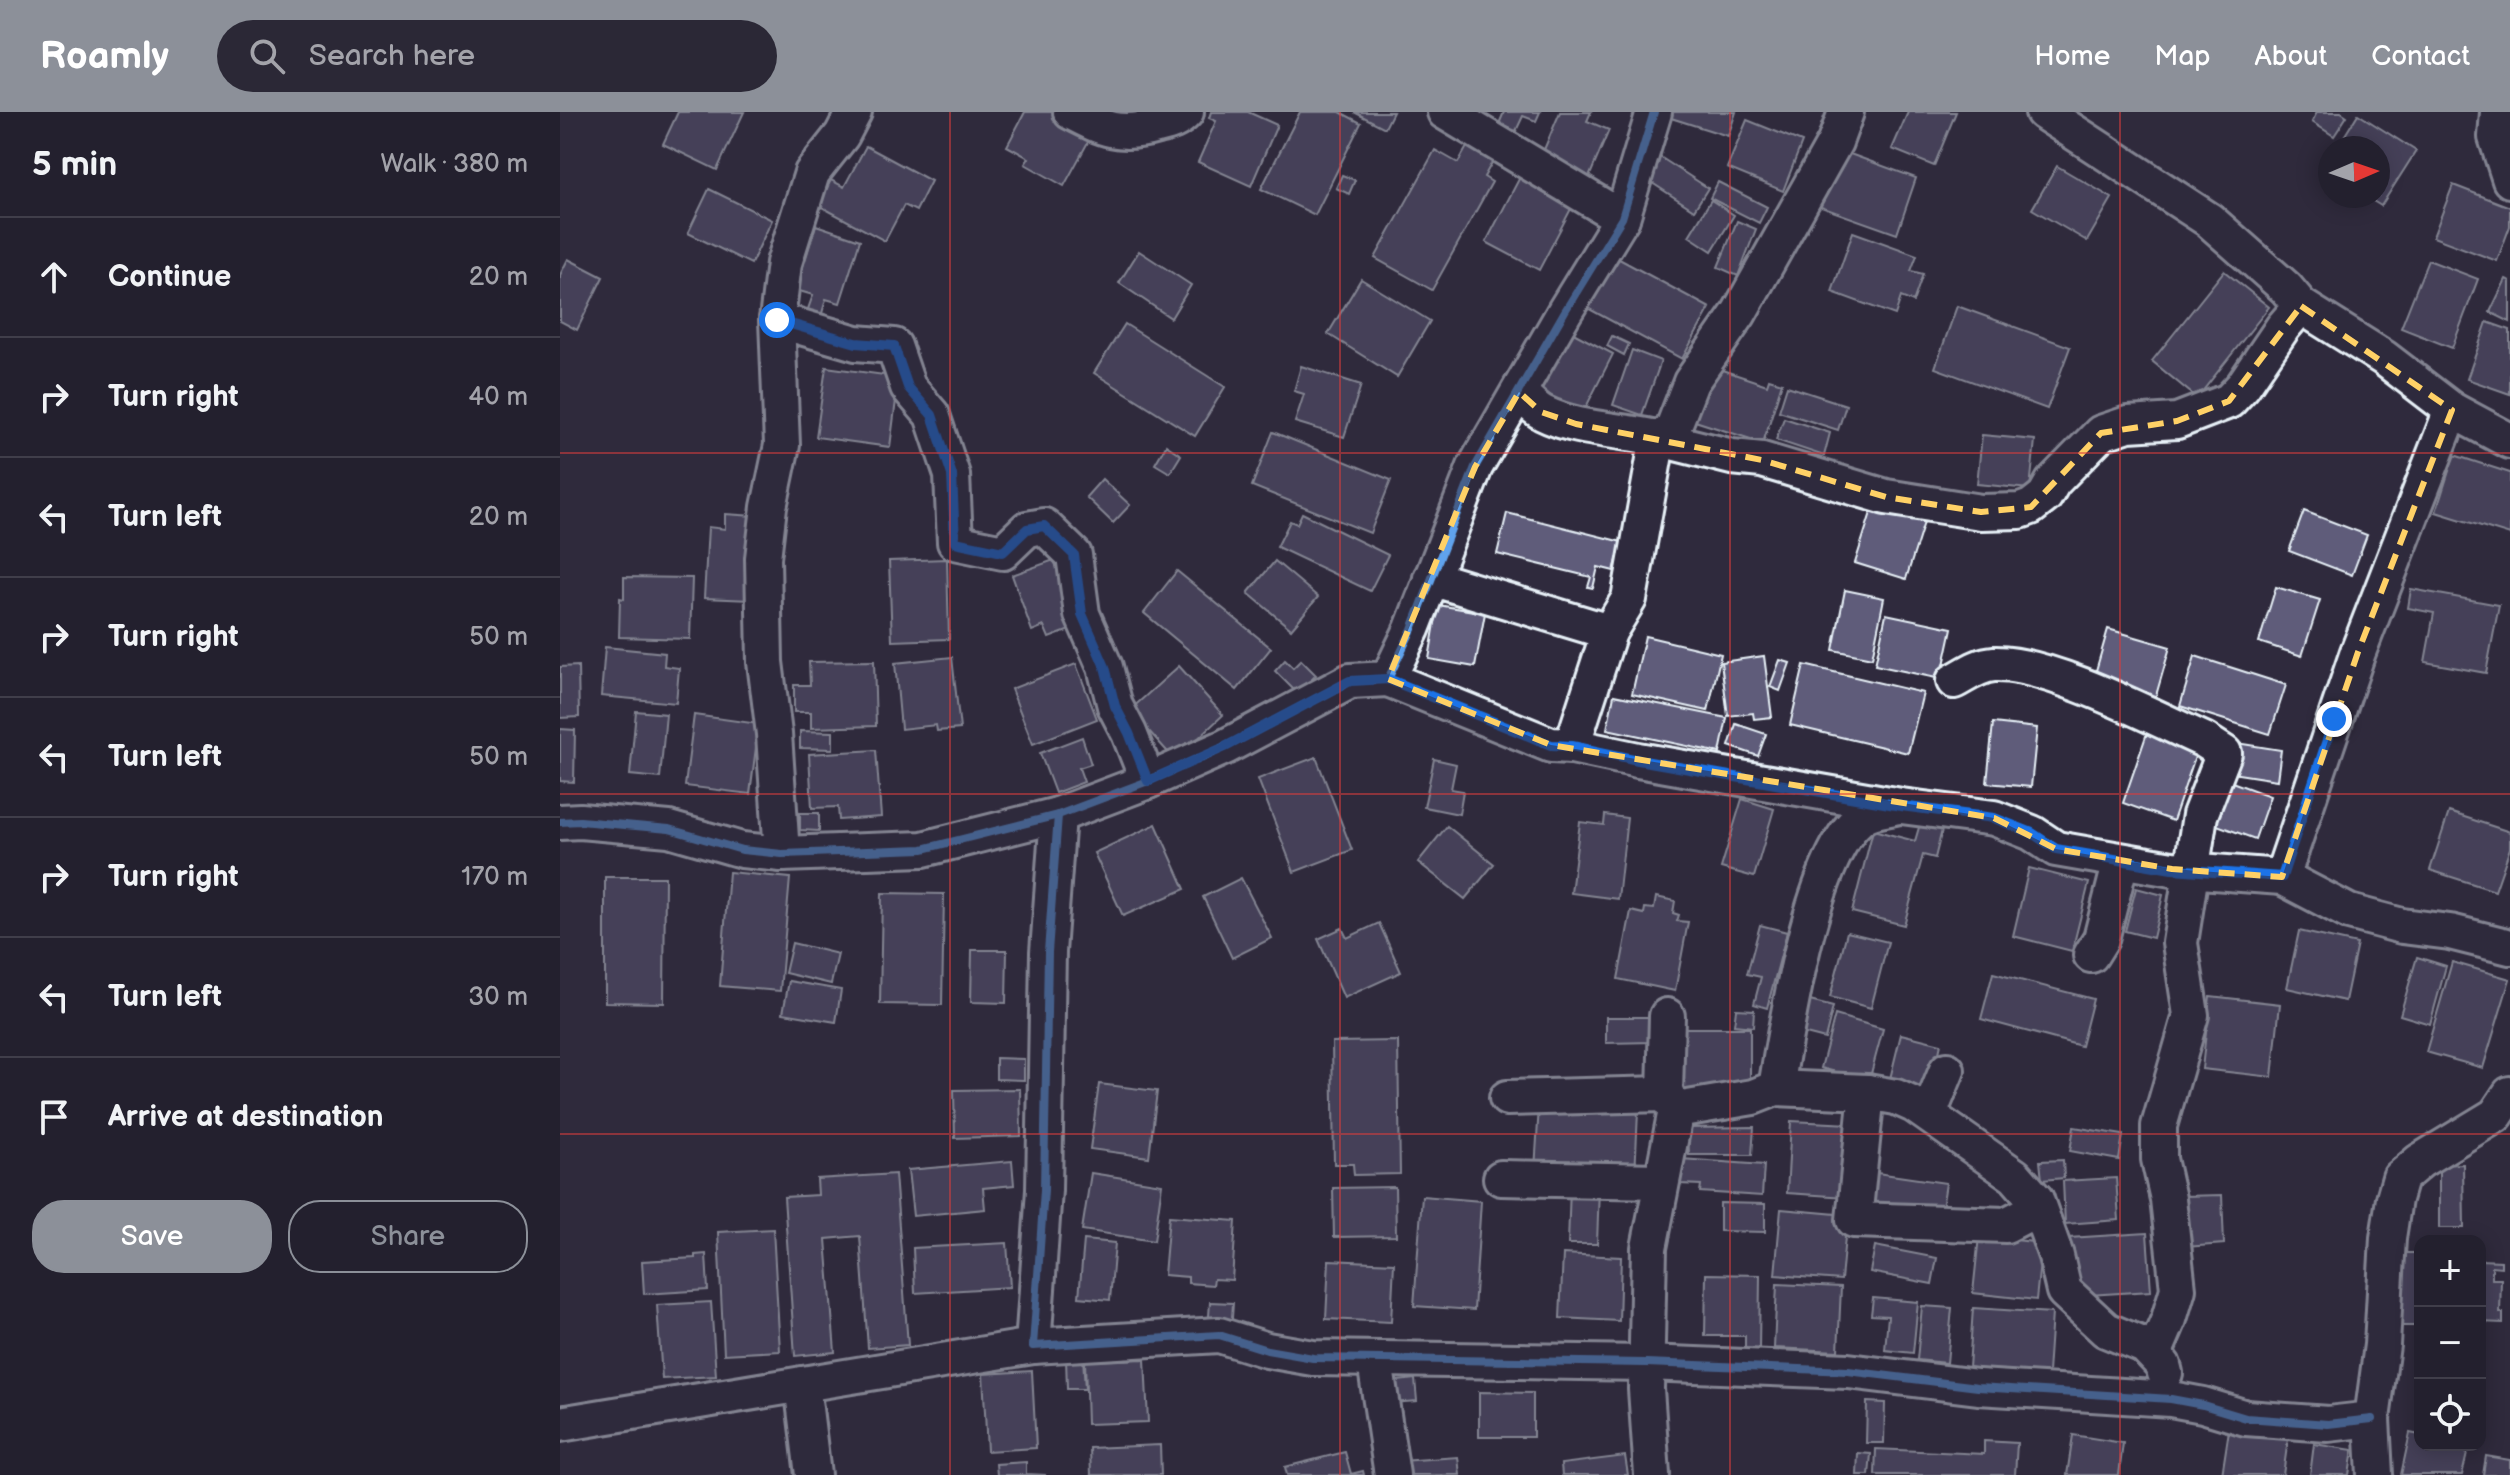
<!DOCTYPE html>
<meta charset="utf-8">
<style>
body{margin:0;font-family:"Balsamiq Sans",sans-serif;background:#2b2836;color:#f1f3f6}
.controls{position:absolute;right:24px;bottom:24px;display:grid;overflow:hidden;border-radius:16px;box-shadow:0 4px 20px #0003}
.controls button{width:72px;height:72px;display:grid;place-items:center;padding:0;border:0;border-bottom:2px solid #403e4a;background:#23202e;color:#f1f3f6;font:40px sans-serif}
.compass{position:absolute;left:1758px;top:24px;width:72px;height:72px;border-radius:50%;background:#23202e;box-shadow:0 4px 20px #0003;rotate:88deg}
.stop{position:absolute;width:24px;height:24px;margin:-18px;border:6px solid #1a73e8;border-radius:50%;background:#fff}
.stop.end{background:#1a73e8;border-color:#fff;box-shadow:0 2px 8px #0008}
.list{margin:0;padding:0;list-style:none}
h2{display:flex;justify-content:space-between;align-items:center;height:104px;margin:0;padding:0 32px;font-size:34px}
h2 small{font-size:26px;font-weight:400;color:#a3a3aa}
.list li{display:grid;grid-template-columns:52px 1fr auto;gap:24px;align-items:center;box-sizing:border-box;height:120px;padding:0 32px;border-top:2px solid #403e4a}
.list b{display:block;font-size:30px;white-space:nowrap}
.list em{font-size:26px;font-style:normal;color:#a3a3aa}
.actions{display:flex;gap:16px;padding:24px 32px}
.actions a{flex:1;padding:18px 0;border:2px solid #8c9099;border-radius:32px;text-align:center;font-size:28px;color:#8c9099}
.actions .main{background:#8c9099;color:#fff}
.icon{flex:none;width:44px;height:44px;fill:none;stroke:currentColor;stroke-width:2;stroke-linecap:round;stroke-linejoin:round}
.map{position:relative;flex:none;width:1950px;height:1363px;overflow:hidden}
header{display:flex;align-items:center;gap:48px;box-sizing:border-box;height:112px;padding:0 40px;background:#8c9099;color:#fff}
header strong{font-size:38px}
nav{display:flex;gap:44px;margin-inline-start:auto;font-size:28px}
.search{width:560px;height:72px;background:#2b2836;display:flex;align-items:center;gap:20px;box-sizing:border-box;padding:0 28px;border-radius:44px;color:#a3a3aa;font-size:30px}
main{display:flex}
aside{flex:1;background:#23202e}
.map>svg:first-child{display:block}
.building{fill:#5e5c7a;stroke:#e8f1f8;stroke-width:2}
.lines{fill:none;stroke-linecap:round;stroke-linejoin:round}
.street-casing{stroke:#e8f1f8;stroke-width:40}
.street{stroke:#2f2a3d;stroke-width:34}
.cycleway-casing{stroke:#2f2a3d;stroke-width:13}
.cycleway{stroke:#60a3ed;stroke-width:8}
.route{stroke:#1a73e8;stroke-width:10}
.marked{fill:none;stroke:#ffd166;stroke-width:6;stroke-dasharray:16 10;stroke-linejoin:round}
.grid{fill:none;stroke:#d83c3d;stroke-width:2;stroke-opacity:0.55}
</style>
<header>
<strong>Roamly</strong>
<div class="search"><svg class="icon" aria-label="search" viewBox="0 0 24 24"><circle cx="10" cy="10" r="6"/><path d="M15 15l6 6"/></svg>Search here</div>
<nav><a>Home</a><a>Map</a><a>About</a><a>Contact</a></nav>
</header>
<main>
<aside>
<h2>5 min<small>Walk · 380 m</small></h2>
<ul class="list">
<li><svg class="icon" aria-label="ahead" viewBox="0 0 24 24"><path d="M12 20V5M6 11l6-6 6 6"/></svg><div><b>Continue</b></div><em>20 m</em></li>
<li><svg class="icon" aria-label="right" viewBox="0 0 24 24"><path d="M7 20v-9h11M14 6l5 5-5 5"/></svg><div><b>Turn right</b></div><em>40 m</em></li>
<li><svg class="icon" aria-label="left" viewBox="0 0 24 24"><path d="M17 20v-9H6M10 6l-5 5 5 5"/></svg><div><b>Turn left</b></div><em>20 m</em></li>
<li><svg class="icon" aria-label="right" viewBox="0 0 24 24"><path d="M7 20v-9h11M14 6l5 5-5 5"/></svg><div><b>Turn right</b></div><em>50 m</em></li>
<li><svg class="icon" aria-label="left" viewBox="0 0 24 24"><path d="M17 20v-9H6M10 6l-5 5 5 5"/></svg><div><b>Turn left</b></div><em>50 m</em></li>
<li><svg class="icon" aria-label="right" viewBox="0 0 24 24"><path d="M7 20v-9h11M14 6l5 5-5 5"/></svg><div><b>Turn right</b></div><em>170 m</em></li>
<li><svg class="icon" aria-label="left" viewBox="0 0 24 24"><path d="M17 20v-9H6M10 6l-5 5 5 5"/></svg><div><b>Turn left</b></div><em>30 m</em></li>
<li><svg class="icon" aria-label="arrive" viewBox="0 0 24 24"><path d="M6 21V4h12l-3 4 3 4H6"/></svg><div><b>Arrive at destination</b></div></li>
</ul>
<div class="actions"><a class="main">Save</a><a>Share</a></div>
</aside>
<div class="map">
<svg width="1950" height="1363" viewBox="0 0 1950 1363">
<rect width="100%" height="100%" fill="#2f2a3d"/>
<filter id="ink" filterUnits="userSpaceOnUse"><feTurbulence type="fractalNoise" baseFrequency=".0125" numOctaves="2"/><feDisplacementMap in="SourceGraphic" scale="16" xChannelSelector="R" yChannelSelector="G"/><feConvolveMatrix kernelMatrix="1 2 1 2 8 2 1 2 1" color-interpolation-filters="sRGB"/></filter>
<g filter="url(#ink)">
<g class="building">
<path d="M118 0H184L157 58 103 32Z"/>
<path d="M465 0H496L533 21 504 74 465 52 469 46 447 34Z"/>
<path d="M651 0H688L717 13 691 74 638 50 656 9 649 6Z"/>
<path d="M740 0H780L801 11 755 103 701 77Z"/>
<path d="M794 0H833L825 16Z"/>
<path d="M944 0H980L976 9 963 4 956 19 939 12Z"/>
<path d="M1000 0H1031L1027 9 1049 18 1028 68 980 47Z"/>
<path d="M1113 0H1176L1168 24 1111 6Z"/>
<path d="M1348 0H1396L1374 54 1332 37Z"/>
<path d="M1757 0H1781L1787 4 1774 24 1752 10Z"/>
<path d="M1798 2 1856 39 1821 94 1805 84H1818V36H1777Z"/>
<path d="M1187 8 1242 30 1223 79 1167 56Z"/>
<path d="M908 33 934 47 924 65 932 70 872 178 815 146 875 38 898 51Z"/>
<path d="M306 34 371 69 356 99 344 93 325 129 258 93 271 68 284 75Z"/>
<path d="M1279 38 1356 66 1337 122 1258 94Z"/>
<path d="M1100 45 1148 76 1134 98 1086 67Z"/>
<path d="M1497 54 1552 86 1527 129 1472 97Z"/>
<path d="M782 63 795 68 789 82 776 76Z"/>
<path d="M960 65 1013 93 979 158 926 130Z"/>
<path d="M1158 70 1207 95 1199 111 1150 86Z"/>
<path d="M1893 73 1950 95V114L1937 149 1873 125Z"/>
<path d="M149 77 212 108 191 152 128 121Z"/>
<path d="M1151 88 1174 103 1152 139 1129 124Z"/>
<path d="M1177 109 1196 117 1178 164 1158 155Z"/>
<path d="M256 113 300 128 280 191 266 187 261 205 247 200 253 183 236 178Z"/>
<path d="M1293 120 1357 143 1351 159 1363 162 1353 190 1341 185 1335 203 1272 180Z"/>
<path d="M579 139 631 173 611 206 559 171Z"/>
<path d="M1048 141 1150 196 1122 247 1020 192Z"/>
<path d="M8 147 43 165 17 218 0 209V163Z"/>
<path d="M1868 148 1918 167 1892 236 1841 216Z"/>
<path d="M1664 159 1709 195 1637 286 1592 249Z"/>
<path d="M801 167 870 209 837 265 768 222Z"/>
<path d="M1946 167 1950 169V210L1930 200Z"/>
<path d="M1397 194 1510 235 1487 297 1375 256Z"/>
<path d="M1927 210 1950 218V282L1907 267Z"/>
<path d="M565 212 665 275 635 324 534 261Z"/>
<path d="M1002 215 1053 242 1021 305 970 279Z"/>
<path d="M1052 224 1069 232 1064 243 1047 234Z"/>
<path d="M1072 238 1101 249 1082 303 1053 293Z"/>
<path d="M741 254 801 273 784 325 735 310 744 282 734 279Z"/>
<path d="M266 255 339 265 330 335 256 325Z"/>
<path d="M1153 255 1207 273 1209 267 1222 271 1203 331 1135 309Z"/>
<path d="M1227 274 1286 293 1278 318 1219 299Z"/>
<path d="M1224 306 1270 321 1264 344 1216 328Z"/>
<path d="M713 320 831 368 810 421 692 374Z"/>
<path d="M1422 323 1475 328 1470 377 1417 372Z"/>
<path d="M606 333 621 343 610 361 595 352Z"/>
<path d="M1894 343 1950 361V423L1876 400Z"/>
<path d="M542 367 570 393 553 411 526 385Z"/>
<path d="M1315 388 1366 404 1346 467 1295 451Z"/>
<path d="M1744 399 1807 423 1792 463 1729 439Z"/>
<path d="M742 401 828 443 810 479 717 435 730 409 737 412Z"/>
<path d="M947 401 1062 430 1054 459 1038 455 1033 476 1028 475 1031 465 937 442Z"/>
<path d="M165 402 194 404 191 488 144 486 148 415 165 417Z"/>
<path d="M387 447 389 527 332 529 329 449Z"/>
<path d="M494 448 518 515 489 526 484 514 472 519 452 463Z"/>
<path d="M715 449 758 485 731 517 688 481Z"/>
<path d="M617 459 711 536 677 578 584 501Z"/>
<path d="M64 465 132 466 130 527 59 525 60 486 64 487Z"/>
<path d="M1716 475 1760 488 1742 544 1699 530Z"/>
<path d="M1851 477 1939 493 1926 561 1865 550 1874 501 1848 496Z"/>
<path d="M1285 478 1324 486 1312 546 1273 538Z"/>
<path d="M878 493 925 501 915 555 869 547Z"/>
<path d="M1326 502 1392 516 1381 567 1315 553Z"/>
<path d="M1548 517 1610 535 1595 587 1533 569Z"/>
<path d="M1085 524 1161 542 1148 599 1072 582Z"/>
<path d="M45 535 105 541 104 554 119 556 116 591 41 584Z"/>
<path d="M1204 544 1212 605 1194 607 1193 601 1168 604 1161 550Z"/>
<path d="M1635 544 1726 573 1710 622 1620 594Z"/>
<path d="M392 545 400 617 377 619 376 613 341 617 335 551Z"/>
<path d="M725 548 733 556 741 548 756 563 738 582 715 559Z"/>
<path d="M1220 548 1230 551 1220 579 1210 575Z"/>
<path d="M314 549 316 614 251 616V600H234V573H250L249 550Z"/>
<path d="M516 552 537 607 473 632 451 577Z"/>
<path d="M1244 553 1363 581 1348 641 1230 613Z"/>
<path d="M18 554 19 605 0 606V555Z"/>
<path d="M619 554 663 603 615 648 570 598Z"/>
<path d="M1054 583 1167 606 1160 641 1047 617Z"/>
<path d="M76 599 106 602 100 666 70 663Z"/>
<path d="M134 603 199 612 190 682 125 674Z"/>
<path d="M1433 611 1477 616 1471 675 1427 671Z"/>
<path d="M1176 612 1206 622 1198 644 1169 634Z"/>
<path d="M0 617 15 618 14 670 0 669Z"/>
<path d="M240 619 273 620V637L240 636Z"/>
<path d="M1587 621 1637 639 1613 709 1563 691Z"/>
<path d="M522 625 531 652 519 656 524 670 495 681 480 641Z"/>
<path d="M1670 630 1721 638 1717 668 1665 660Z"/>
<path d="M316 638 321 705 279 708 278 695 252 696 249 642Z"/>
<path d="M756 645 792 738 734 760 698 667Z"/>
<path d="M874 647 896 652 891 677 903 679 899 702 864 695Z"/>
<path d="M1661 666 1710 684 1695 727 1646 709Z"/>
<path d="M1182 687 1214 697 1194 765 1161 756Z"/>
<path d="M1889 700 1950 720V736L1935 779 1870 758Z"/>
<path d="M240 701H259V719L240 718Z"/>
<path d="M1045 703 1067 706 1058 787 1011 781 1020 710 1044 713Z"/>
<path d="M596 712 625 777 563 804 534 741Z"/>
<path d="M1360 712 1382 718 1375 746 1363 743 1344 813 1292 800 1313 718 1355 729Z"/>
<path d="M887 714 934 752 905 787 858 750Z"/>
<path d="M1469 756 1529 771 1512 839 1453 824Z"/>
<path d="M169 760 230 766 220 879 160 874Z"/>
<path d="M45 765H105L104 891 45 890Z"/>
<path d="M681 766 712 826 672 846 643 785Z"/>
<path d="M1576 776 1603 783 1593 826 1565 819Z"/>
<path d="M322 781 384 782 382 893 320 892Z"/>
<path d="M1096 785 1115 789 1113 801 1119 803 1117 809 1128 810 1115 879 1058 867 1071 799 1084 802 1085 796 1094 797Z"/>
<path d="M819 811 841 860 784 886 758 827 782 816 787 826Z"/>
<path d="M1200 813 1227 820 1207 896 1194 892 1201 865 1187 862Z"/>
<path d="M1739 819 1797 832 1785 889 1727 876Z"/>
<path d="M1287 820 1328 830 1311 896 1270 885Z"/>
<path d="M232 831 278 842 271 872 225 861Z"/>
<path d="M412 838H447L446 891 411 890Z"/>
<path d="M1857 845 1886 854 1870 912 1840 903Z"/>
<path d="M1892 850 1950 867 1923 956 1866 940Z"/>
<path d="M1433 861 1533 887 1521 934 1421 907Z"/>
<path d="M229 869 281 878 276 910 223 901Z"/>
<path d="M1650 884 1720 892 1712 965 1642 957Z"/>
<path d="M1246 888 1273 895 1265 927 1238 920Z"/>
<path d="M1176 897 1194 898 1193 915 1174 913Z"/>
<path d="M1275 903 1323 917 1309 969 1261 956Z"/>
<path d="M1046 905H1093V930L1046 931Z"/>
<rect x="1124" y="916" width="66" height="66"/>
<path d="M1341 922 1381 932 1370 981 1329 971Z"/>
<path d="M838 929 840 1062 794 1063 793 1052H774L772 930Z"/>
<path d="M436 946 464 947V968L436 967Z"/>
<path d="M539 972 597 979 589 1045 530 1037Z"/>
<path d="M460 977 461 1024 395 1026 394 978Z"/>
<path d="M979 994 1078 999 1075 1064 975 1058Z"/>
<path d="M1231 1009 1290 1012 1286 1085 1227 1081Z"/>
<path d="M1194 1015 1192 1043H1129L1128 1016Z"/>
<path d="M1514 1015 1563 1023 1559 1048 1510 1039Z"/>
<path d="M1121 1047 1204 1053 1202 1084 1140 1080 1141 1073 1120 1072Z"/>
<path d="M1503 1048 1504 1066 1482 1068 1480 1049Z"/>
<path d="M452 1049 454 1073 423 1076 425 1097 353 1104 348 1058Z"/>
<path d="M1903 1052 1904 1116H1879V1053Z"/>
<path d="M531 1061 602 1072 594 1129 522 1118Z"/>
<path d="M1317 1061 1386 1071 1381 1103 1312 1094Z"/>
<path d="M335 1062 348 1233 308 1236 300 1124 266 1127 275 1240 235 1244 224 1085 258 1083 257 1067Z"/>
<path d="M1556 1066 1559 1108 1505 1112 1503 1069Z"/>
<path d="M1010 1074 1039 1075 1037 1132H1008Z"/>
<path d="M835 1075 836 1124 774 1125 773 1076Z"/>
<path d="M1662 1083 1664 1132 1626 1135 1623 1084Z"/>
<path d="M862 1084 921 1089 914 1198 854 1194Z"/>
<path d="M1160 1091 1205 1092V1120L1160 1119Z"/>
<path d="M1221 1097 1287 1103 1281 1168 1215 1163Z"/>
<path d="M609 1104 676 1109 672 1168 654 1167 653 1173 628 1171V1165L604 1163Z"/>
<path d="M213 1117 220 1239 164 1242 158 1120Z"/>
<path d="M1587 1121 1591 1179 1513 1184 1509 1126Z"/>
<path d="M1419 1124 1482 1131 1476 1188 1413 1181Z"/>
<path d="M524 1128 555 1131 550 1188 519 1185Z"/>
<path d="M447 1131 450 1175 355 1181 353 1136Z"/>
<path d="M1315 1134 1377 1146 1372 1172 1310 1160Z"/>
<rect x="1837" y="1141" width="23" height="73"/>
<path d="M146 1142 148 1178 84 1182 82 1149 135 1146V1143Z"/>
<path d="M1003 1142 1061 1145 1059 1209 1000 1206Z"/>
<path d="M769 1148 834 1151 831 1210 766 1207Z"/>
<path d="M1920 1148 1941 1149V1155L1932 1154V1167H1941L1940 1201H1943V1211L1920 1210Z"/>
<path d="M1146 1162 1200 1163 1199 1238H1185V1224H1145Z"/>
<path d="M1217 1172 1281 1175 1278 1239 1214 1236Z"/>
<path d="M1313 1186 1358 1190 1353 1241 1325 1238 1328 1204 1311 1203Z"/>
<path d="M151 1190 156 1264 102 1267 97 1193Z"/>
<path d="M650 1190 673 1191 671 1220 648 1218Z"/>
<path d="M1362 1194 1392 1196 1387 1251 1357 1248Z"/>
<path d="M1413 1196 1492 1201 1488 1261 1409 1256Z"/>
<path d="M523 1245 525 1277H507L506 1246Z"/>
<path d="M585 1247 588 1310 527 1312 525 1249Z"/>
<path d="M472 1259 476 1336 427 1339 423 1262Z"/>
<path d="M855 1267 857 1289 831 1291 829 1270Z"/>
<path d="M919 1280 973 1281V1325H919Z"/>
<path d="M1307 1290 1325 1291 1324 1331H1306Z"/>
<path d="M1669 1318 1728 1327 1723 1363H1662Z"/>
<path d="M1850 1321 1860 1323V1333H1909L1902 1363H1841Z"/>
<path d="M1513 1323 1563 1331 1559 1363H1507Z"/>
<path d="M1424 1329 1457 1331 1455 1363H1315L1316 1337 1424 1342Z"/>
<path d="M1754 1332 1793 1338 1789 1363H1750Z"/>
<path d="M600 1333 601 1363H531L530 1336Z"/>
<path d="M785 1340 791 1362 803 1359 804 1363H727L725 1355Z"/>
<path d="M1298 1341 1311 1342 1309 1363H1297Z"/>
<path d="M1065 1344 1068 1363H1002L1001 1352Z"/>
<path d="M1926 1344 1950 1348V1363H1923Z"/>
<path d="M898 1345 900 1363H841V1349Z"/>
<path d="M466 1350V1362L486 1363H437L436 1352Z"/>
</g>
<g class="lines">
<defs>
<g id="street">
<path d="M294 0 282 23 252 61 224 151 217 208 296 231 334 234 348 275 372 303 392 363 395 430 443 440 467 417 484 414 514 443 522 502 545 555 555 594 569 621 588 669"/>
<path d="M511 0C544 17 560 25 597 14 609 11 618 9 626 0"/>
<path d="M885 0 1062 106"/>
<path d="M1483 0 1649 108 1726 176 1741 194 1824 246 1892 298 1950 329"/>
<path d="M1938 0 1936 25 1950 68"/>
<path d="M217 208 222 333 209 395 203 446 205 550 214 622 222 742"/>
<path d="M959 280C966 287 974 296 983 301 1021 320 1068 317 1108 329L1131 270 1179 201 1275 30 1286 0"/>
<path d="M1108 329 1172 345 1202 348 1326 385 1421 400 1460 399 1471 395 1485 384 1493 370 1541 321 1568 312 1617 309 1669 289 1683 274 1723 215 1741 194"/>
<path d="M871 466 1049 520"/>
<path d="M828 567 991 633 1012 634 1078 648 1341 694 1434 706 1472 721 1496 737 1612 757 1722 765 1789 800 1842 814 1890 820 1950 835"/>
<path d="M1394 569C1407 562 1419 553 1434 552 1487 550 1593 605 1644 628L1664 641 1640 703 1620 831 1631 903 1599 1014V1047L1608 1087 1618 1177 1609 1207 1594 1242"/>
<path d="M1012 634 1049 520 1069 487 1098 325"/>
<path d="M498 703 488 840 484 1078 473 1234 659 1223 707 1238 753 1246 1086 1251 1288 1259 1418 1275 1611 1287 1643 1293 1686 1306 1768 1312 1812 1307"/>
<path d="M0 710 20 709 109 717 182 738 222 742 363 737 498 703 588 669 665 635 790 569 828 567 852 517 915 355 1005 199 1062 106 1094 0"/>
<path d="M1722 765 1798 540 1892 298"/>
<path d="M1531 843 1541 827 1561 749"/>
<path d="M1216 976C1227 912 1251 742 1303 704 1312 698 1328 697 1338 694"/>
<path d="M1307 980 1294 1108 1446 1113 1469 1101 1476 1088"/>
<path d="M947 986 1105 982"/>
<path d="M1116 998 1193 985 1216 976 1307 980 1336 985 1354 993 1455 1064 1476 1088 1496 1144 1504 1179 1546 1218 1585 1234 1603 1253 1605 1261"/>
<path d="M1369 1002 1387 958"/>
<path d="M941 1066 1101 1069"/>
<path d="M815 1249 832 1363"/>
<path d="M242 1272 253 1363"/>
<path d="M0 1312 473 1234"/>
<path d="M1092 1363 1086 1277 1089 1136 1116 998 1105 982 1107 904"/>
<path d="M1815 1363 1812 1307 1822 1233 1828 1126 1834 1087 1840 1066 1860 1049 1936 1003 1950 982"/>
</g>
</defs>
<use href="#street" class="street-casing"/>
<use href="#street" class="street"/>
<defs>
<g id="cycleway">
<path d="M498 703 488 840 484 1078 473 1234 659 1223 707 1238 753 1246 1086 1251 1288 1259 1418 1275 1611 1287 1643 1293 1686 1306 1768 1312 1812 1307"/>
<path d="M0 710 20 709 109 717 182 738 222 742 363 737 498 703 588 669 665 635 790 569 828 567 852 517 915 355 1005 199 1062 106 1094 0"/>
</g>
</defs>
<use href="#cycleway" class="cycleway-casing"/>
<use href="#cycleway" class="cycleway"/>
</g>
</g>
<g class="lines" filter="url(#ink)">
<path class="route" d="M217 208 296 231 334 234 348 275 372 303 392 363 395 430 443 440 467 417 484 414 514 443 522 502 545 555 555 594 569 621 588 669 665 635 790 569 828 567 991 633 1012 634 1078 648 1341 694 1434 706 1472 721 1496 737 1612 757 1722 765 1774 607"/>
</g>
<path d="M0 0H1950V1363H0ZM1741 194 1892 298 1798 540 1722 765 1612 757 1496 737 1434 706 991 633 828 567 915 355 959 280 981 300 1016 312 1202 348 1326 385 1421 400 1471 395 1541 321 1617 309 1669 289Z" fill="#2f2a3d" fill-opacity=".55" fill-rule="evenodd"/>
<path class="marked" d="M1741 194 1892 298 1798 540 1722 765 1612 757 1496 737 1434 706 991 633 828 567 915 355 959 280 981 300 1016 312 1202 348 1326 385 1421 400 1471 395 1541 321 1617 309 1669 289Z"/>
<path class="grid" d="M390 0V1363M780 0V1363M1170 0V1363M1560 0V1363M0 341H1950M0 682H1950M0 1022H1950"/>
</svg>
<div class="controls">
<button>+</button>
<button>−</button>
<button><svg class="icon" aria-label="locate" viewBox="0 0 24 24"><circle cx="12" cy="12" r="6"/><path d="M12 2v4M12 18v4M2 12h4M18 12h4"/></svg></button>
</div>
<svg class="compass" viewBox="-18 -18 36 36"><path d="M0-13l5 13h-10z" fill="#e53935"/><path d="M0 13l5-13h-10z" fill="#a3a3aa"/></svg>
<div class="stop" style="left:217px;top:208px"></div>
<div class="stop end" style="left:1774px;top:607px"></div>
</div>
</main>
